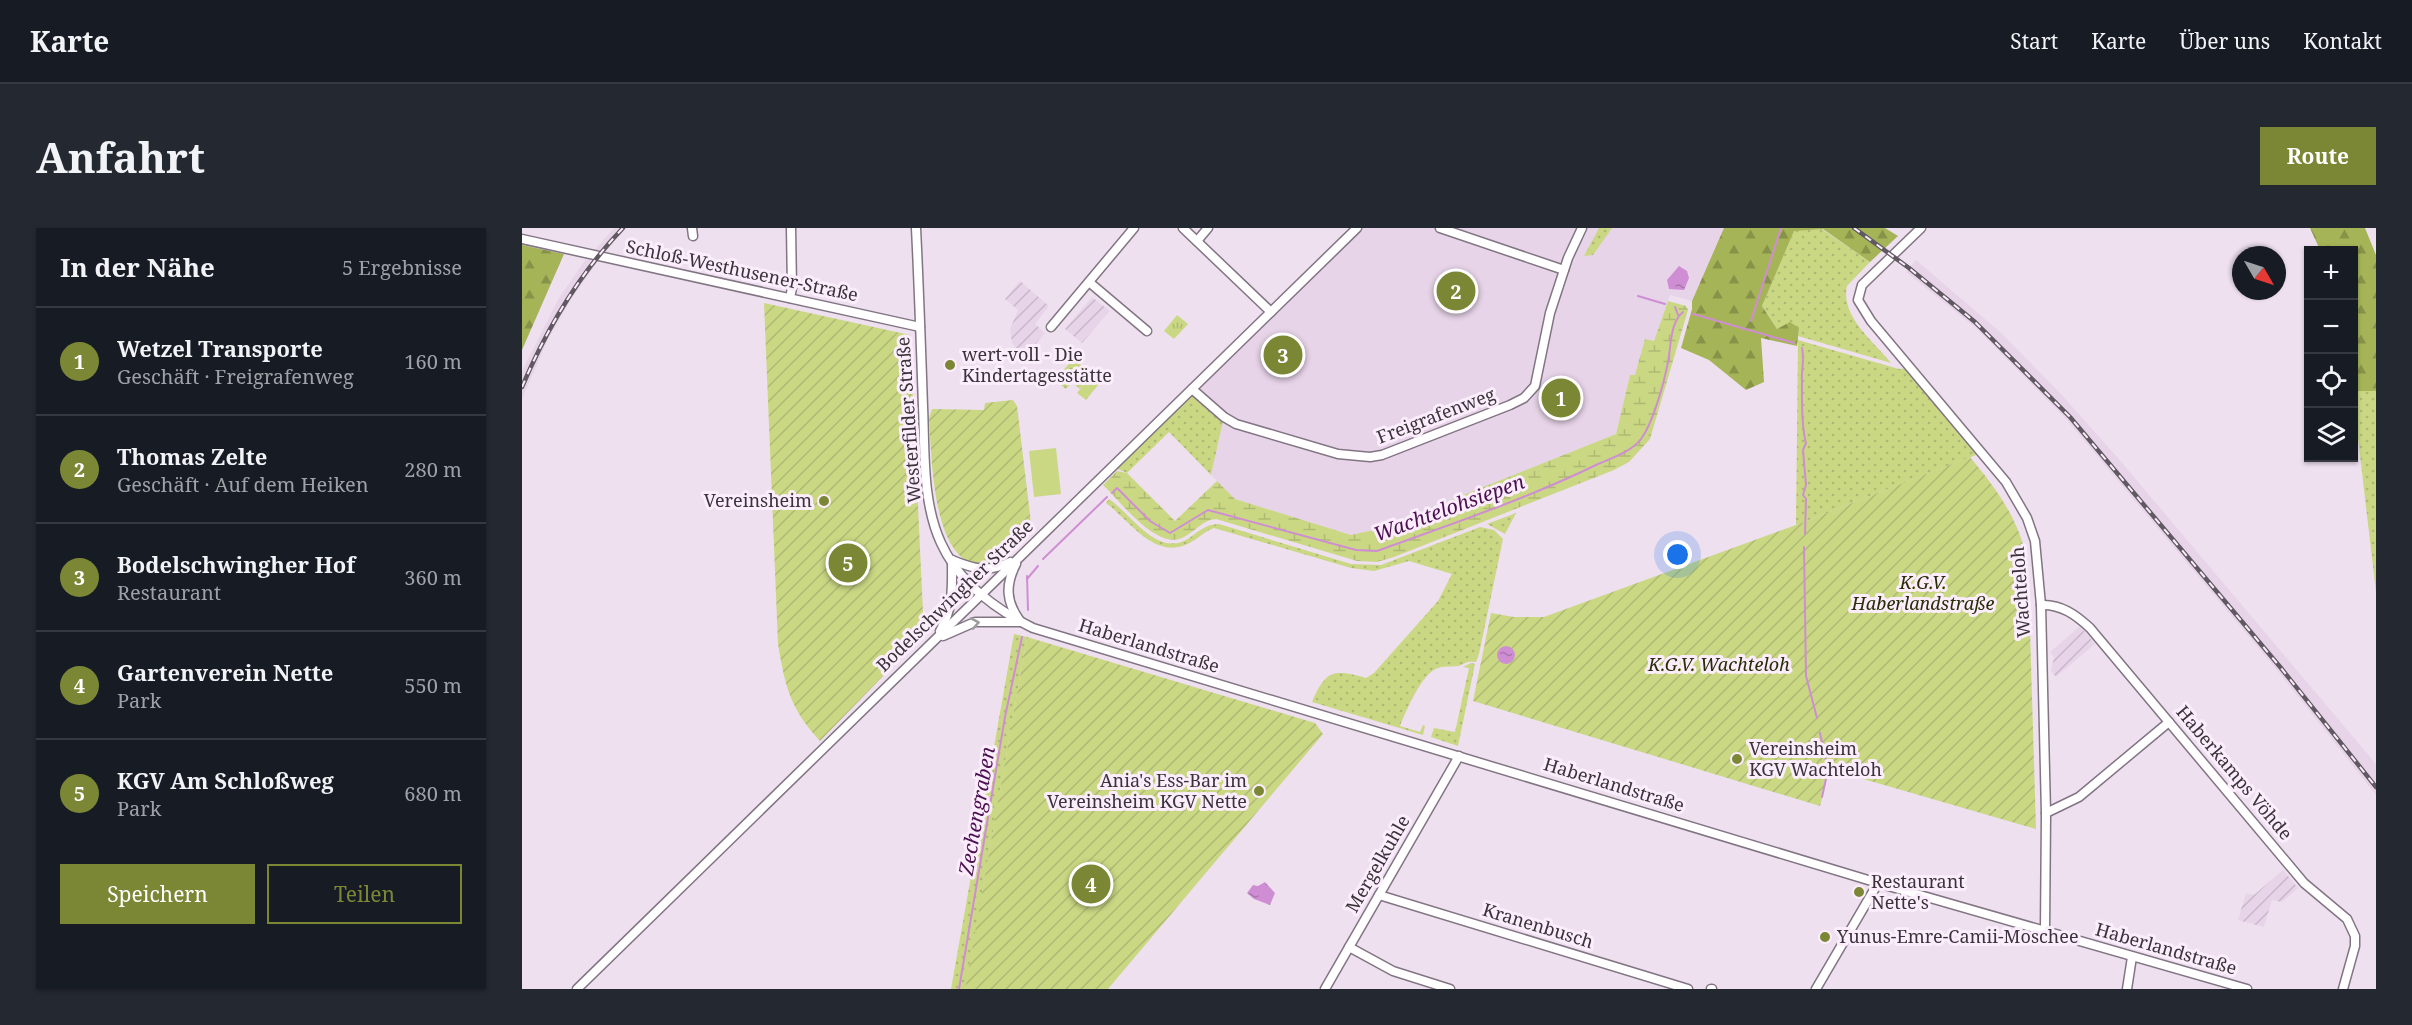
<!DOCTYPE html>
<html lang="de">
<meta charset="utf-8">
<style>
body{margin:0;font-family:"Noto Serif",serif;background:#242831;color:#f1f3f6}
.controls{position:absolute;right:18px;top:18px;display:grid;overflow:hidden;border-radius:0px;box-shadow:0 2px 4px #0004}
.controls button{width:54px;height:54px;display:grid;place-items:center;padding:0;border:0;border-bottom:2px solid #363941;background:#171b24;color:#f1f3f6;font:30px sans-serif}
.compass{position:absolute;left:1710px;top:18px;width:54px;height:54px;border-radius:50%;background:#171b24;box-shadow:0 2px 4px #0004;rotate:129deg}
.you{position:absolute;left:1156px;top:327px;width:21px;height:21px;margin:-15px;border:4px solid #fff;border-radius:50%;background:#1a73e8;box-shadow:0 0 0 9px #1a73e833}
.badge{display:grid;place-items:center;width:39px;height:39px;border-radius:50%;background:#7b8735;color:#fff;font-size:20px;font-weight:700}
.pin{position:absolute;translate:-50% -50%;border:3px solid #fff;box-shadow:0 2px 6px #0006}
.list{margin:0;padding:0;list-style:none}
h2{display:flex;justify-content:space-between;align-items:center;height:78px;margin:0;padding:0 24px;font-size:26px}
h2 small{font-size:20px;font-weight:400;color:#9ea1a6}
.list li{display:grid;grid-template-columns:39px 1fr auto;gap:18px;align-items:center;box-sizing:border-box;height:108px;padding:0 24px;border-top:2px solid #363941}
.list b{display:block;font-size:22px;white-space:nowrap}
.list p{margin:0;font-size:20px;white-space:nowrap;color:#9ea1a6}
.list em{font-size:20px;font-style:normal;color:#9ea1a6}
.actions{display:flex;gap:12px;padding:18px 24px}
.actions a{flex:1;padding:14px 0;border:2px solid #7b8735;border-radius:0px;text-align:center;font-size:21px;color:#7b8735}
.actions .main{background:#7b8735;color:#fff}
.icon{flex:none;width:33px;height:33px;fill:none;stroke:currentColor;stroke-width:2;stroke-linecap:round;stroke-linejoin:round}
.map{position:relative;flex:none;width:1854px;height:761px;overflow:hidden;border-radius:0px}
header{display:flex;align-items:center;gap:36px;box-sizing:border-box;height:84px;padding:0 30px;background:#171b24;border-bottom:2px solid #363941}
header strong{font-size:28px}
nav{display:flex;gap:33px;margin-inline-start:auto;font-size:21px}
.intro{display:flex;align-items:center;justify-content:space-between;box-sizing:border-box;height:144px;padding:0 36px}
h1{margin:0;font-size:42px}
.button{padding:15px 27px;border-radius:0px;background:#7b8735;color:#fff;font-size:21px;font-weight:700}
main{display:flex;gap:36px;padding:0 36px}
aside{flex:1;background:#171b24;border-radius:0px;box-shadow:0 2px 4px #0004}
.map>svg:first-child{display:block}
.built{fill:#e8d4e9}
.industrial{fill:url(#industrial-furrows)}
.grass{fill:url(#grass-dots)}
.forest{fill:url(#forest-firs)}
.wetland{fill:url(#wetland-marsh)}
.park{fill:url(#park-tufts)}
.garden{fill:url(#garden-furrows)}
.pitch{fill:#cad884}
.water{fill:url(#water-ripples)}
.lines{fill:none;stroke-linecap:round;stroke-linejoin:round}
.stream{stroke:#cf8ed3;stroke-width:2}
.minor-casing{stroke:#827583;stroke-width:11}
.minor{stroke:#fff;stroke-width:8}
.rail-casing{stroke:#615961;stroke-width:4.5}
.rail{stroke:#fcedfc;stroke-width:2;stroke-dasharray:7;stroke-linecap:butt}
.oneway{stroke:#9c9a9c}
.poi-dot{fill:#7b8735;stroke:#fcedfc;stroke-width:2}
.labels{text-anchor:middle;stroke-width:6;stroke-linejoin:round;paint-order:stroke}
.street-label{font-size:18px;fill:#3a343a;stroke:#fcedfc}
.poi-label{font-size:18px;fill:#3a343a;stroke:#fcedfc;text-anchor:start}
.park-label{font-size:18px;font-style:italic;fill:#272d04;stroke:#fcedfc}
.water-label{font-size:20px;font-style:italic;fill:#4b1050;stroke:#fcedfc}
</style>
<header>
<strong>Karte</strong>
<nav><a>Start</a><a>Karte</a><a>Über uns</a><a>Kontakt</a></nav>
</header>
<div class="intro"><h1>Anfahrt</h1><a class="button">Route</a></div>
<main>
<aside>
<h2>In der Nähe<small>5 Ergebnisse</small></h2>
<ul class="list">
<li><span class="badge">1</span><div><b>Wetzel Transporte</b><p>Geschäft · Freigrafenweg</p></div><em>160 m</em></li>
<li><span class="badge">2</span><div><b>Thomas Zelte</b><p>Geschäft · Auf dem Heiken</p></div><em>280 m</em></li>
<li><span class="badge">3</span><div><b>Bodelschwingher Hof</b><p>Restaurant</p></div><em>360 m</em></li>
<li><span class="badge">4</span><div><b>Gartenverein Nette</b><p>Park</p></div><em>550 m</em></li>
<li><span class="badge">5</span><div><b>KGV Am Schloßweg</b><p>Park</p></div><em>680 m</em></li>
</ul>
<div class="actions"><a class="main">Speichern</a><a>Teilen</a></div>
</aside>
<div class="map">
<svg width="1854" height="761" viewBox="0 0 1854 761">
<defs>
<pattern id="industrial-furrows" width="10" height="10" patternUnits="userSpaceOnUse" patternTransform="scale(1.5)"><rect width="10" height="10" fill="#e8d4e9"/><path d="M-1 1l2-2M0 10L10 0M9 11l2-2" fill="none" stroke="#c8b7c9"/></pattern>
<pattern id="grass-dots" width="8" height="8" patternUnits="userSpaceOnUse" patternTransform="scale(1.5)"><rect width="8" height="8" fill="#cad884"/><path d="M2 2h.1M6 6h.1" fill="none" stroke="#aeba73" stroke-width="1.8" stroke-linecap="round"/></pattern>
<pattern id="forest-firs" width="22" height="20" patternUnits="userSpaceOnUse" patternTransform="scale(1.5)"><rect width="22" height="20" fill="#a5b456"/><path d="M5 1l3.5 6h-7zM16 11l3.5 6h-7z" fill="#879348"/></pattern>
<pattern id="wetland-marsh" width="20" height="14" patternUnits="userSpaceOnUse" patternTransform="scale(1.5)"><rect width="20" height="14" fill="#cad884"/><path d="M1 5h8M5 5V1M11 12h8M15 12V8" fill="none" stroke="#aeba73"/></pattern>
<pattern id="park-tufts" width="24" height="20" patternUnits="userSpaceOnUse" patternTransform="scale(1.5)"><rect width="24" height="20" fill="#cad884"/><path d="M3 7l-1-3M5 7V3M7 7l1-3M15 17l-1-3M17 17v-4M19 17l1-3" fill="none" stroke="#aeba73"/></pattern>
<pattern id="garden-furrows" width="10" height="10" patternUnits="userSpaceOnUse" patternTransform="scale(1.5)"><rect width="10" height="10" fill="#cad884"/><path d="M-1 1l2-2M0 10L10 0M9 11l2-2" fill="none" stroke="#aeba73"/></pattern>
<pattern id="water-ripples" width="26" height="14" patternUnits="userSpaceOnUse" patternTransform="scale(1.5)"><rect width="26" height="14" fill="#cf8ed3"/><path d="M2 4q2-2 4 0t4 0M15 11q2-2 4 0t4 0" fill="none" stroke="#a975ac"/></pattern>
</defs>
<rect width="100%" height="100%" fill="#eee0ef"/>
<g class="built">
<path d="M92 0H104L80 27 70 25Z"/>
<path d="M835 0H1202L1170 73 1148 67 1132 114 1123 112 1113 148 1108 147 1094 206 856 301 829 307 713 271 689 247 702 189 670 161Z"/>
<path d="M64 31 75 35 49 71 26 111 0 171V144L6 131 37 70Z"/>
<path d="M1394 32 1478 104 1539 166 1596 230 1854 536V567L1755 442 1544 191 1454 100 1384 44Z"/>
</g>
<g class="industrial">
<path d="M498 53 527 78 513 96 523 105 502 130 490 115 488 101 496 82 483 71Z"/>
<path d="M570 69 588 83 560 115 543 101Z"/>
<path d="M1558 398 1573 416 1534 449 1529 443 1532 429 1528 424Z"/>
<path d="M1761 642 1776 660 1760 674 1750 672 1742 699 1716 692 1724 665 1732 667Z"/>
</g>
<g class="grass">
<path d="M1077 0H1090L1071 27 1062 28Z"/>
<path d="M1300 1 1348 34 1325 58C1318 88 1352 114 1369 135L1276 108 1277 100 1255 101 1240 78 1272 2Z"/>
<path d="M1276 112 1377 141 1388 140 1459 225 1274 297Z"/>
<path d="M551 131 571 146 558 161 550 154 544 161 533 152Z"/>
<path d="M670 161 702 189 689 247 647 204 605 245 591 239Z"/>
<path d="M1832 163H1854V364L1832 176Z"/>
<path d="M587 271C609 286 634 328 664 312 676 305 682 296 697 296L829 336 859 337 958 299 972 302 981 311 957 426 954 434C945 432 943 436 936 438 927 439 917 437 909 444 896 455 884 483 878 498L898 504 901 497 903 498 901 507 790 474C804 442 811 441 844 450L852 445 916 373 930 346 887 333 852 343 829 340 692 300C681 304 674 313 663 317 631 330 607 292 584 275Z"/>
<path d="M994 285 983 306 965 296Z"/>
<path d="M492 406 505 409 444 758 443 761H429Z"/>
<path d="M949 435 953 436 936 518 909 509 912 500 933 504 947 440 941 439Z"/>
</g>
<g class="forest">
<path d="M1202 0H1363L1376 8 1348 34 1301 1 1272 3 1240 78 1255 101 1268 94 1277 100 1275 118 1239 110 1242 154 1224 162 1187 132 1159 120 1170 81V73Z"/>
<path d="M1788 0H1843L1854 27V163H1832V22H1798Z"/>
<path d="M0 17 42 26 0 122Z"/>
</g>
<path class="wetland" d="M1146 73 1164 78 1166 82 1128 211 1107 234 1092 242 872 329 855 334 835 333 694 291C680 292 674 303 662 309 636 324 599 274 581 257L595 243 605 245 653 293 695 253 713 271 829 307 856 301 1094 206 1108 147H1113L1123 111 1132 113Z"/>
<g class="park">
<path d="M655 87 666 96 652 111 642 103Z"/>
<path d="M568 149 577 156 564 172 555 165Z"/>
</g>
<g class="garden">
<path d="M242 75 388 107 402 406 298 513C268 481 263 458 256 416Z"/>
<path d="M491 172 495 178 510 303C498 314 480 337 462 337 409 339 410 226 407 190L410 181 462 182 463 175Z"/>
<path d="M1448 229C1476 263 1498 292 1506 337L1514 601 1307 541 1298 578 951 473 969 385 992 389H1022L1274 297Z"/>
<path d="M505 409 793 495 801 506 586 761H443Z"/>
</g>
<path class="pitch" d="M534 220 539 266 512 269 507 223Z"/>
<g class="water">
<path d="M1157 38 1165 43 1167 50 1162 62 1147 61 1145 52Z"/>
<circle cx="984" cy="427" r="9"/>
<path d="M743 654 753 665 748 677 732 671 725 665 731 657 736 658Z"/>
</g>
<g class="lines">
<g class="stream">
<path d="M1116 68 1143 76"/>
<path d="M1153 79 1156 87"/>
<path d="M1171 86 1272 115"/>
<path d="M1229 93 1259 0"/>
<path d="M1280 120C1283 133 1279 141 1280 154 1280 173 1279 197 1284 215L1281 222 1284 257 1281 267 1284 271 1283 306"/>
<path d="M590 265 595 260 628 293 648 305 686 282 834 322 855 323C929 296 1005 271 1076 236 1090 230 1109 224 1119 211 1131 195 1142 155 1146 134 1149 119 1148 94 1161 84"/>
<path d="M1282 319 1284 448 1295 490"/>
<path d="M521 331 585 269"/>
<path d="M505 348 506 382"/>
<path d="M505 351 516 338"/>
<path d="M1298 505 1306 542 1300 569"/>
<path d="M437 761 483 489 500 409"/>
</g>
<defs>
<g id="minor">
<path d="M170 0 171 8"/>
<path d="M394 0C397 60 399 119 401 179 403 223 400 274 419 315 437 355 473 381 511 400L1356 655 1725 761"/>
<path d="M661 0 749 84"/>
<path d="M918 0 1042 42"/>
<path d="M1399 0 1340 57 1336 72 1349 93 1484 254 1505 290 1513 313 1519 377 1524 585 1523 702"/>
<path d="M0 11 398 99"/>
<path d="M675 13 686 0"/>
<path d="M567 54 625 103"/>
<path d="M268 70 270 60 269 0"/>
<path d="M529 99 612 0"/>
<path d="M670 161 702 189 714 196 816 226 848 229 860 227 988 177 1002 170 1013 158 1028 85 1046 30 1060 0"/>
<path d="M430 332C452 341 466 345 488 334"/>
<path d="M494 336C483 357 484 374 498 393"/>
<path d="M1519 377C1539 376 1554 387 1568 400L1782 655 1825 691 1833 708V718L1821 761"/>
<path d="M418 403C432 379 430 359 430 332"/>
<path d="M421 408 453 394H498"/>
<path d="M1524 585 1557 569 1647 494"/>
<path d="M857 667 1166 761"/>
<path d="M827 719 871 743 928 761"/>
<path d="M55 761 835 0"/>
<path d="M803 761 937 528"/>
<path d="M1189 761H1190"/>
<path d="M1294 761 1356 655"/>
<path d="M1605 761 1610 729"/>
</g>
</defs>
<use href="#minor" class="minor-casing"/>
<use href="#minor" class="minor"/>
<defs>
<g id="rail">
<path d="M1332 0 1387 40 1453 94 1548 189 1759 440 1854 559"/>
<path d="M0 159C25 100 57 46 101 0"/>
</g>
</defs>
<use href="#rail" class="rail-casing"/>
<use href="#rail" class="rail"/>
</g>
<defs><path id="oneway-chevron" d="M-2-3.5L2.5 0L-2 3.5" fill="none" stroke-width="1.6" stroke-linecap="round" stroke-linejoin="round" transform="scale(1.5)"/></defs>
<use class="oneway" href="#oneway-chevron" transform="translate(453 395) rotate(-10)"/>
<g class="poi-dot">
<circle cx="428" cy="137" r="6"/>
<circle cx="302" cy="273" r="6"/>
<circle cx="1215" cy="531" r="6"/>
<circle cx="737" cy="563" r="6"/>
<circle cx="1337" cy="664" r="6"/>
<circle cx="1303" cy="709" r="6"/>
</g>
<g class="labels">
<g class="street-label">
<text transform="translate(220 43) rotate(12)" y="6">Schloß-Westhusener-Straße</text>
<text transform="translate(914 188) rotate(-21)" y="6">Freigrafenweg</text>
<text transform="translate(387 192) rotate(-94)" y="6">Westerfilder Straße</text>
<text transform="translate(1499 364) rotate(-94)" y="6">Wachteloh</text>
<text transform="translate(433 368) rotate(-44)" y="6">Bodelschwingher Straße</text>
<text transform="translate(627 418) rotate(17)" y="6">Haberlandstraße</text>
<text transform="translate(1712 545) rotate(50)" y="6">Haberkamps Vöhde</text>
<text transform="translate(1092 557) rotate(17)" y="6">Haberlandstraße</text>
<text transform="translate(856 636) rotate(-60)" y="6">Mergelkuhle</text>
<text transform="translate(1016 698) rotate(17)" y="6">Kranenbusch</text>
<text transform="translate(1644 721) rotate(16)" y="6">Haberlandstraße</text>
</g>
<g class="poi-label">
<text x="440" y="133">wert-voll - Die<tspan x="440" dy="21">Kindertagesstätte</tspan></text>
<text x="290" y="279" text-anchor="end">Vereinsheim</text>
<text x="1227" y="527">Vereinsheim<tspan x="1227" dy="21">KGV Wachteloh</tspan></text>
<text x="725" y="559" text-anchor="end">Ania's Ess-Bar im<tspan x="725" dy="21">Vereinsheim KGV Nette</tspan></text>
<text x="1349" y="660">Restaurant<tspan x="1349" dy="21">Nette's</tspan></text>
<text x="1315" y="715">Yunus-Emre-Camii-Moschee</text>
</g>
<g class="park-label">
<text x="1401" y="361">K.G.V.<tspan x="1401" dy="21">Haberlandstraße</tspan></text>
<text x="1197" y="443">K.G.V. Wachteloh</text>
</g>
<g class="water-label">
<text transform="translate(927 280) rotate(-20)" y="7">Wachtelohsiepen</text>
<text transform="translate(455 583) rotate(-80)" y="7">Zechengraben</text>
</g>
</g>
</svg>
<div class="controls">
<button>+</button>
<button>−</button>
<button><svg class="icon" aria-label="locate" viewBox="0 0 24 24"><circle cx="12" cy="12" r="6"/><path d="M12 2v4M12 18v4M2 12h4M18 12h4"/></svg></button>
<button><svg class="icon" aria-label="layers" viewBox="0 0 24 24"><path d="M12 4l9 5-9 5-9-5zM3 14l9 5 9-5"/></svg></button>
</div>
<svg class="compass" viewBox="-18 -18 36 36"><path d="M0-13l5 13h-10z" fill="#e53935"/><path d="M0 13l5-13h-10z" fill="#9ea1a6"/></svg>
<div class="you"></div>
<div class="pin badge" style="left:1039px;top:170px">1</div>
<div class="pin badge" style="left:934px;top:63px">2</div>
<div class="pin badge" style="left:761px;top:127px">3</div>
<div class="pin badge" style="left:569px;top:656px">4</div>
<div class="pin badge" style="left:326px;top:335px">5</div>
</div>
</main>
